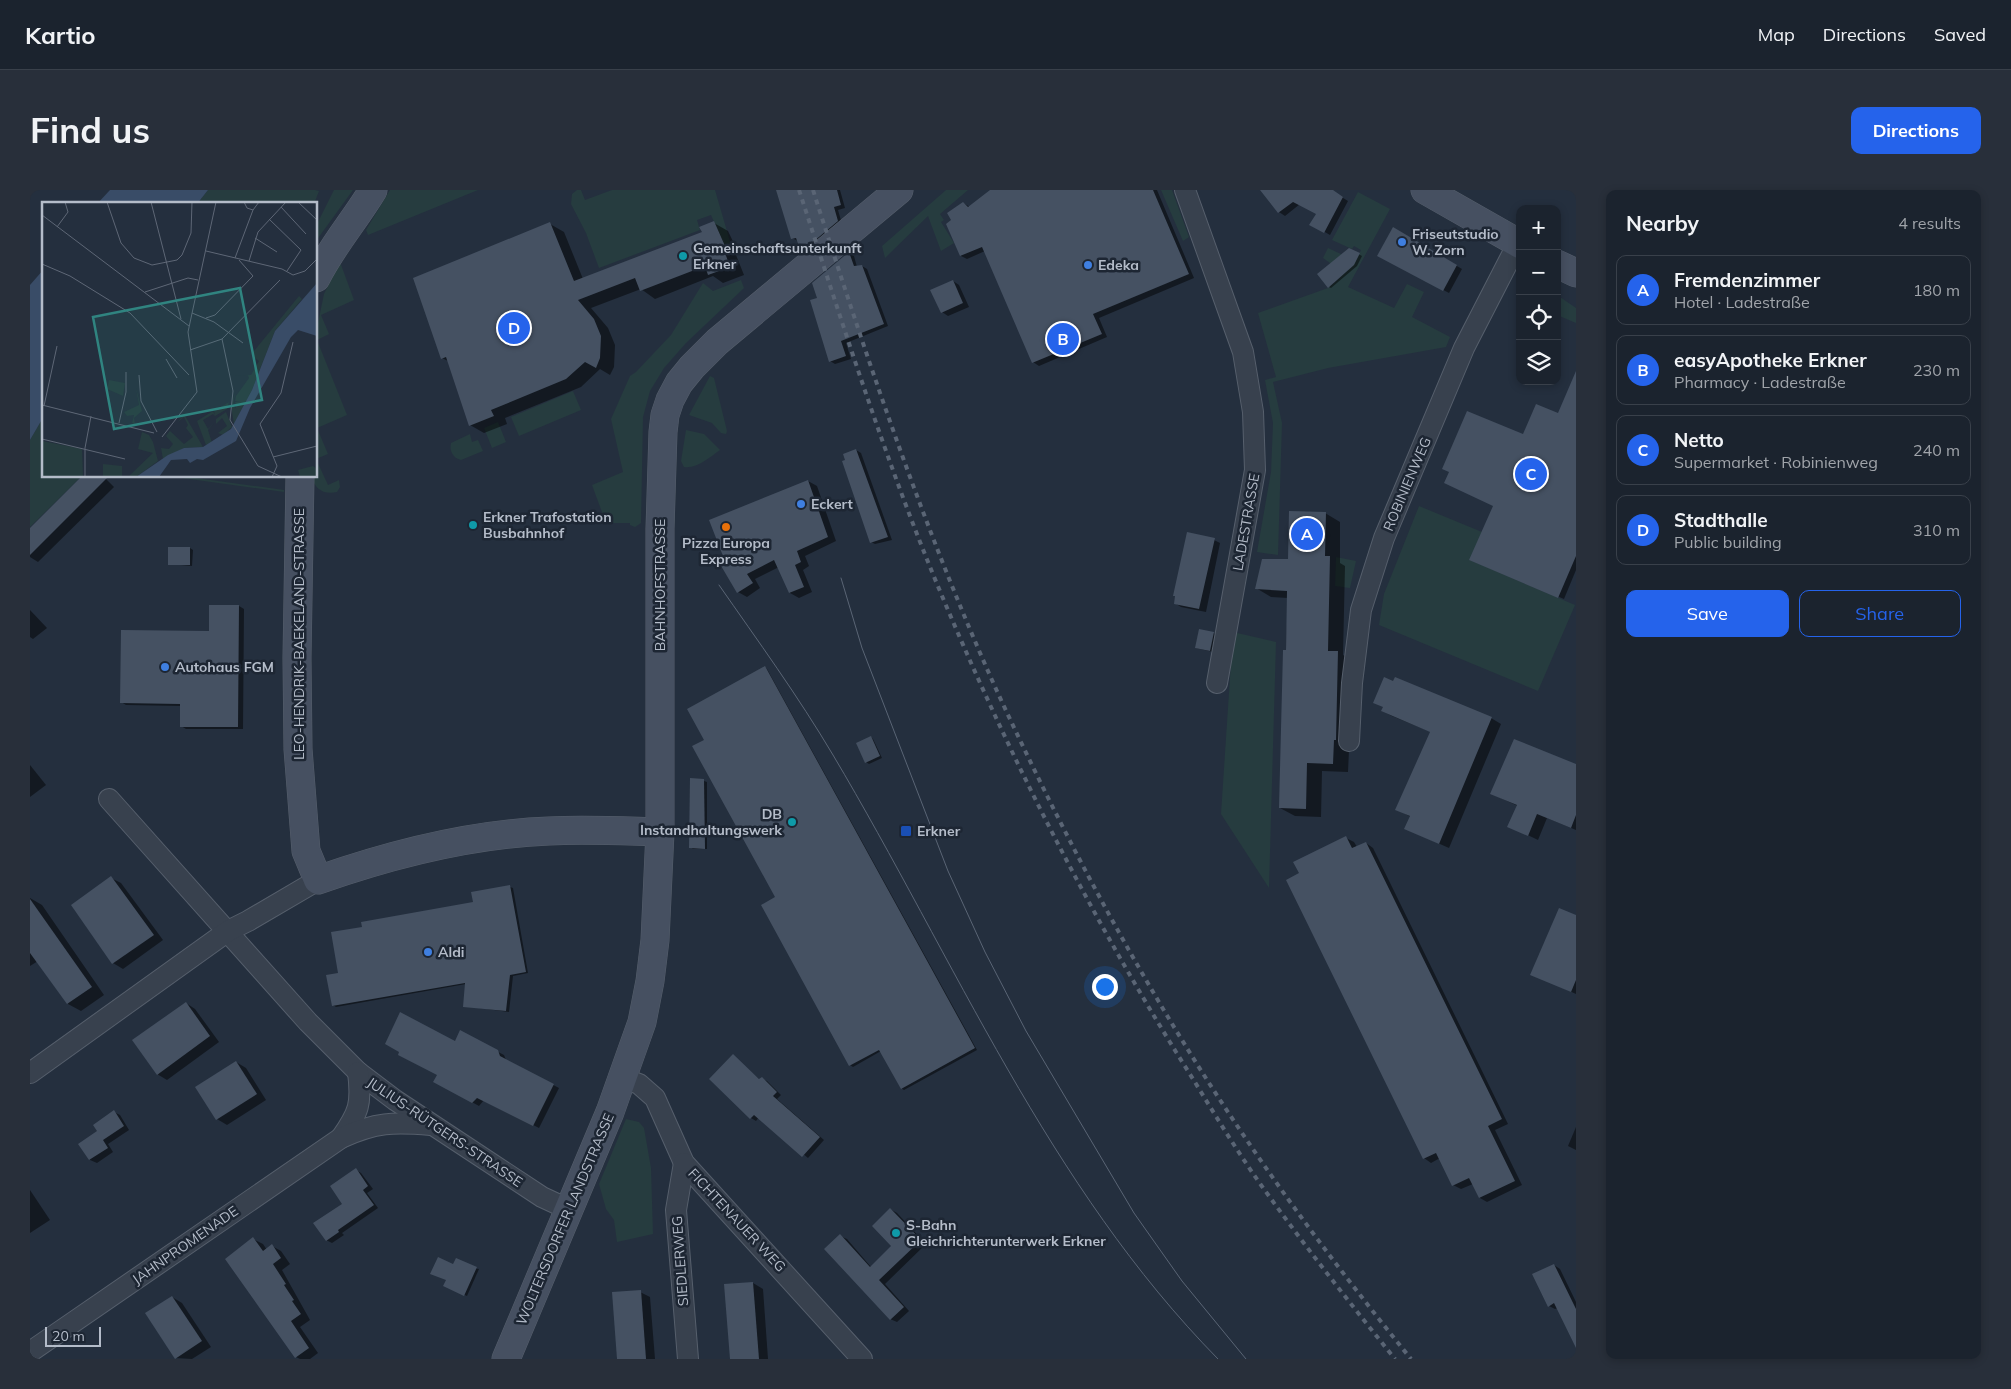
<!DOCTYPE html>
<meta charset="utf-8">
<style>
body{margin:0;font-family:Mulish,sans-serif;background:#282f3a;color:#f1f3f6}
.controls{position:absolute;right:15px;top:15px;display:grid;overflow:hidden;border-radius:10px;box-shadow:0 2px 8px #0003}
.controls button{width:45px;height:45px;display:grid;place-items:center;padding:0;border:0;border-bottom:1px solid #39404a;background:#1b232e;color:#f1f3f6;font:25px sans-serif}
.scale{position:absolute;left:15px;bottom:12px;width:56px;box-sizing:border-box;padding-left:5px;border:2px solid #b4bcc9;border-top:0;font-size:14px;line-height:18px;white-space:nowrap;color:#b4bcc9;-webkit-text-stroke:4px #1d2633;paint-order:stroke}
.you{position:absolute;left:1074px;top:796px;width:18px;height:18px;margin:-12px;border:4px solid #fff;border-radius:50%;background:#1a73e8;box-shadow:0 0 0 8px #1a73e833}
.badge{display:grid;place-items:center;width:32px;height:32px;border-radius:50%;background:#2563eb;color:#fff;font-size:16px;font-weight:700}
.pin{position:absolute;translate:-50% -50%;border:2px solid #fff;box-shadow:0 1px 5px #0006}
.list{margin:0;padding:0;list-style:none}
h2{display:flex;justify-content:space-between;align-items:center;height:65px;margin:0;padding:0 20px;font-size:21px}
h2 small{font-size:16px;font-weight:400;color:#a0a4aa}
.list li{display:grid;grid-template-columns:32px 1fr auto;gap:15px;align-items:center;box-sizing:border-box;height:70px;margin:0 10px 10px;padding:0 10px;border:1px solid #39404a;border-radius:10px}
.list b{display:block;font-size:19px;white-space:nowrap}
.list p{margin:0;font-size:16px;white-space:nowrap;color:#a0a4aa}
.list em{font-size:16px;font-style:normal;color:#a0a4aa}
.actions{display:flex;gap:10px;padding:15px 20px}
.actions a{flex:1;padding:11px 0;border:1px solid #2563eb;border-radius:10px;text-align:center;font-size:18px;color:#2563eb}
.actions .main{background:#2563eb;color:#fff}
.icon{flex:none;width:28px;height:28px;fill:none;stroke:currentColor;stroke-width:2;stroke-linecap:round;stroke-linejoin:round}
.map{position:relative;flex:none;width:1546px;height:1169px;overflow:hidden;border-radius:10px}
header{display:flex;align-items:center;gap:30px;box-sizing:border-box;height:70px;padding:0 25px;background:#1b232e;border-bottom:1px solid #39404a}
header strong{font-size:24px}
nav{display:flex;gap:28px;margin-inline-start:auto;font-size:18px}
.intro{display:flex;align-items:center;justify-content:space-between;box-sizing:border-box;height:120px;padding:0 30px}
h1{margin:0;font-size:35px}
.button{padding:12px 22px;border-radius:10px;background:#2563eb;color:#fff;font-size:18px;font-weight:700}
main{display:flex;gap:30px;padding:0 30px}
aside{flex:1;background:#1b232e;border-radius:10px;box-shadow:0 2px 8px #0003}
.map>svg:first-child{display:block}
.green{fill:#263c3f}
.water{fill:#394c67}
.shadow{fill:#0007}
.building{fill:#455162}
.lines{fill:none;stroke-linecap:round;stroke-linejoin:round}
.street-casing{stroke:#565f6c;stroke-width:22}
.secondary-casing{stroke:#565f6c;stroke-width:29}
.street{stroke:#38414e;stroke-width:20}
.secondary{stroke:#465061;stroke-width:28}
.tram{stroke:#5a6575;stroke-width:1}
.rail{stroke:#5a6575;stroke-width:4;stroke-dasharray:5 5;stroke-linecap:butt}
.shop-dot{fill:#3f7fe0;stroke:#1d2633;stroke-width:2}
.culture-dot{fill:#0f9aa8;stroke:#1d2633;stroke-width:2}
.food-dot{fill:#e8710a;stroke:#1d2633;stroke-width:2}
.transit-dot{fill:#1a4fb4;stroke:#1d2633;stroke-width:2}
.labels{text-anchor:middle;stroke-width:5;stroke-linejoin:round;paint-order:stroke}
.poi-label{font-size:14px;font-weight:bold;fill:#b4bcc9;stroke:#1d2633;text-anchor:start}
.street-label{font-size:14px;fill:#b4bcc9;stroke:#1d2633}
.inset-road{fill:none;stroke:#5e6776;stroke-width:1}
.view{fill:#308480;fill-opacity:0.15;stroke:#308480;stroke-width:2.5}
.inset-edge{fill:none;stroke:#b4bcc9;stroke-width:2.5}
</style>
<header>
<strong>Kartio</strong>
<nav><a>Map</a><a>Directions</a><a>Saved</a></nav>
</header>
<div class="intro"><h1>Find us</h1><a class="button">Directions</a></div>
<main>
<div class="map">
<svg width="1546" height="1169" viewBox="0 0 1546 1169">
<rect width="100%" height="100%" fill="#242f3e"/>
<g class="green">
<path d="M178 0H285L289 1 284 14H227L221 12 219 14H167Z"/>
<path d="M304 0H323L286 51V36Z"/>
<path d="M360 0H448L338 45 336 40Z"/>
<path d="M547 0H551L555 10 582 0H685L701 55 695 56 681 25 667 30 670 40 569 78 556 43 541 14 542 4Z"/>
<path d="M916 0H938L910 24 914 30 911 32 924 53 911 61 898 26 855 68 852 56Z"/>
<path d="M1131 0H1142L1159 47 1153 51Z"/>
<path d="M1328 2 1360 19 1318 97 1364 118 1377 94 1394 102 1382 127 1420 147 1416 157 1298 178 1243 192 1252 233 1248 365 1227 362 1241 282 1243 233 1235 190 1246 187 1228 123 1298 98 1311 87 1300 73 1293 68 1298 58 1326 71 1331 60 1324 56 1322 59 1302 50Z"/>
<path d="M310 72 324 110 291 125 299 144 287 150 317 225 287 238 298 264 286 269 298 295 309 290 310 297 307 302C293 305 285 299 281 286H286V142L294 104Z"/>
<path d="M711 90 714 98 656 153 634 178 620 201 613 227 611 333 605 337 600 335V333H576L562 295 593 282 581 229 600 186 606 182 641 145 673 93 683 101Z"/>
<path d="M1527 105 1546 118V133L1527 125Z"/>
<path d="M680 186 684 188 697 241 696 244 691 243 682 233 659 225Z"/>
<path d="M543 201 551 220 489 246 481 227Z"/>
<path d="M14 226V286H52L0 337V250Z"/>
<path d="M468 232 476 252 462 258 454 238Z"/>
<path d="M656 240 674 244 690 260C680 267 667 279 654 277L651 271Z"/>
<path d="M440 244 442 252 448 250 453 261 431 270C423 268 419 261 421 253Z"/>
<path d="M138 286H152L247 299 254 300V302Z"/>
<path d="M1389 316 1452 342 1440 370 1545 415 1508 501 1349 435 1354 404Z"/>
<path d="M1306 367 1326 371 1320 398 1305 396Z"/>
<path d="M1203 442 1246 452 1239 698 1191 624Z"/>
<path d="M596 929 609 932 614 938 621 978 623 1044 587 1052 584 1030 576 1019 569 994Z"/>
</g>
<g class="water">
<path d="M80 0H178L167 14H67Z"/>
<path d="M14 79V226L0 250V95Z"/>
</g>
<g class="shadow">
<path d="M747 0H810L815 18 808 20 812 34 776 64 772 61 768 51 762 48Z"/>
<path d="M963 0H1127L1164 88 1069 128 1077 147 1009 176 1003 172 955 61 937 69 931 66 922 31 933 13 940 17Z"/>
<path d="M1232 0H1300L1318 11 1300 45 1281 34 1287 23 1270 14 1255 26 1249 22Z"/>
<path d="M684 33 698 41 709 64 706 65 714 85 693 93 683 86 625 109 611 99 561 118 578 138 585 155 584 177 580 185 570 179 551 197 475 228 477 234 454 243 440 235 418 171 412 168 520 34 534 42 553 89 673 43Z"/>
<path d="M1364 39 1432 79 1419 103 1355 69Z"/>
<path d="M1319 59 1332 66 1327 76 1301 98 1299 97Z"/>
<path d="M819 64 824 66 827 77 832 76 837 79 858 136 816 153 821 169 805 174 800 171Z"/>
<path d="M923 91 929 95 939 117 918 126 912 122Z"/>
<path d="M1546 232V380L1534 409 1444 371 1494 246Z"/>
<path d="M826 260 831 263 862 350 845 354 841 352Z"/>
<path d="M73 286 84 297 8 372 0 367V340Z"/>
<path d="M778 291 787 296 806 351 775 366 779 376 773 380 782 402 769 408 760 403 749 377 725 389 730 398 717 407 708 402 694 367Z"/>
<path d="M1295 323 1310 332V373L1315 376 1313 465 1323 471 1318 582 1292 581 1291 627 1265 626 1250 618 1258 408 1241 407 1226 398 1259 370Z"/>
<path d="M1184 350 1190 353 1176 422 1151 417 1145 413Z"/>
<path d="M160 358 163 360 162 376 139 374Z"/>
<path d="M209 416 214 419 213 539H156L151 536V516L96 515 91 512 180 442Z"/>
<path d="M0 420 17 438 3 449 0 447Z"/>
<path d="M1183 443 1186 444 1183 462 1166 458Z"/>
<path d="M735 477 737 479 947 860 874 900 871 898 851 861 823 877 820 875 676 550Z"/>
<path d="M1354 518 1461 528 1471 534 1419 658 1376 639 1381 627 1366 619 1401 542 1362 526 1352 521Z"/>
<path d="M841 547 843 549 852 568 839 574 836 572Z"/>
<path d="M0 575 16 595 0 607Z"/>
<path d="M1546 576V640L1517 628 1508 650 1479 636 1488 616 1462 604Z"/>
<path d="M674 591 677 592V659H663L660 657Z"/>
<path d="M1316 648 1324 652 1327 657 1336 653 1343 658 1478 934 1465 940 1492 995 1457 1012 1450 1008 1443 994 1431 999 1423 995 1410 968 1401 973 1394 968 1271 684Z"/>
<path d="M81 688 91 693 133 750 93 779 83 773 42 715Z"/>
<path d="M480 697 483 698 498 783 483 786 479 822 434 816 436 794 306 817 303 815 310 784 444 713Z"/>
<path d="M0 708 12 715 74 805 51 821 38 814 8 771 0 776Z"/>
<path d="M1546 727V804L1502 784Z"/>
<path d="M156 813 165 819 189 852 137 890 127 884Z"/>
<path d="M430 842 474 865 476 870 529 898 509 938 454 910 449 916 411 895 425 852Z"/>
<path d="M703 866 730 890 732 889 737 891 751 905 747 909 794 950 778 968 729 927 726 931 721 928 681 889Z"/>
<path d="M206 872 216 878 236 910 197 935 187 929Z"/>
<path d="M84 922 90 925 99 940 78 954 83 962 67 973 60 970 50 954 68 941Z"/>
<path d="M1546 937V960L1538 956Z"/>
<path d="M326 980 331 983 343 999 337 1003 348 1018 312 1043 314 1045 302 1053 296 1050 314 1014Z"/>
<path d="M0 1000 20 1030 0 1043Z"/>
<path d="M860 1019 867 1023 896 1054 855 1094 879 1121 867 1132 860 1129 810 1046 817 1049 841 1077 863 1056Z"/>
<path d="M223 1049 233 1054 237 1060 242 1056 251 1061 260 1074 252 1080 280 1130 270 1137 288 1163 280 1169H270L266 1167Z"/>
<path d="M424 1075 449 1079 437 1106 415 1096Z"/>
<path d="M1524 1075 1530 1079 1546 1112V1155L1528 1118 1525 1119 1519 1116Z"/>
<path d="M723 1093 733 1099 738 1169H701Z"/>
<path d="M610 1102 620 1107 625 1169H588Z"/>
<path d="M142 1107 152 1113 181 1157 162 1169 145 1168Z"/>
</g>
<g class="building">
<path d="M746 0H807L811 15 804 17 808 31 771 62 766 48 761 49Z"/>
<path d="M960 0H1123L1159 84 1063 124 1072 144 1002 173 952 57 930 66 916 34 921 30 917 23 933 12 938 17Z"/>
<path d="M1230 0H1303L1313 7 1294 43 1279 35 1286 24 1263 12 1248 23Z"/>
<path d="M684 31 695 56 693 57 700 77 678 85 675 76 610 101 605 88 548 110 564 129 571 146 570 168 566 178 555 172 536 189 461 220 464 226 439 236 416 167 411 169 383 88 520 32 544 91 672 42 669 37Z"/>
<path d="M1363 37 1427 75 1413 101 1347 66Z"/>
<path d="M1319 58 1330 63 1324 75 1298 98 1287 84Z"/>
<path d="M819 62 824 76 832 75 854 134 811 151 816 166 799 172 780 110 787 108 782 93Z"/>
<path d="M923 90 933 113 911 123 900 100Z"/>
<path d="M1546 181V366L1528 408 1439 370 1463 316 1414 293 1419 282 1412 279 1437 221 1493 244 1506 214 1528 223Z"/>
<path d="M826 259 858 347 840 353 812 271 815 270 813 264Z"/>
<path d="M52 286H79L0 365V338Z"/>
<path d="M778 290 798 347 767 361 771 372 765 375 774 397 759 403 744 370 717 384 723 393 707 403 687 369 693 366 679 330Z"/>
<path d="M1259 321 1296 322 1295 366H1300L1298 461H1308L1306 550H1304L1303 574 1277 573 1276 619 1249 618 1253 460H1256L1257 401 1225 399 1232 369H1258Z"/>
<path d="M1157 342 1185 348 1169 419 1144 414 1145 406H1143Z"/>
<rect x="138" y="357" width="22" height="18"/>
<path d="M179 415H209L208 537H150V514L90 513 91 440 179 441Z"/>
<path d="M1169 439 1184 442 1180 461 1165 458Z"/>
<path d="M735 476 945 858 871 899 849 860 819 876 731 715 745 707 662 556 674 550 657 519Z"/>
<path d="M1354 487 1363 491 1365 487 1462 527 1409 654 1374 639 1380 626 1365 620 1400 542 1351 521 1353 517 1343 513Z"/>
<path d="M841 546 850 566 835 573 826 553Z"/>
<path d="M1484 549 1546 574V625L1541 638 1507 624 1498 646 1477 637 1487 615 1460 604Z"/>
<path d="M660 588 674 589 675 659 659 658Z"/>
<path d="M1316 646 1322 658 1336 652 1472 929 1458 936 1485 991 1449 1008 1439 988 1422 996 1406 963 1393 969 1256 690 1269 683 1263 672Z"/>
<path d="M81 686 124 745 82 774 41 715Z"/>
<path d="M480 695 496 782 480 785 476 821 433 817 435 793 302 816 296 785 308 783 301 742 332 737 331 732 443 712 441 702Z"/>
<path d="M0 709 62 797 37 814 0 763Z"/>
<path d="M1529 718 1546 725V790L1541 802 1500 785Z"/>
<path d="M156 812 180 846 127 885 102 850Z"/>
<path d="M370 822 425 851 430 840 468 860 470 866 524 894 503 936 447 908 442 913 403 892 407 885 368 865 369 862 355 854Z"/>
<path d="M703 864 729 889 732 887 747 902 743 906 790 947 772 967 724 925 720 929 679 889Z"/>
<path d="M206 871 227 904 186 930 165 897Z"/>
<path d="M84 920 94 936 73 950 78 958 59 970 48 954 67 941 63 935Z"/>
<path d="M326 978 338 996 333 1000 344 1015 308 1040 309 1042 296 1051 283 1033 312 1014 300 996Z"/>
<path d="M860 1018 891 1050 849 1090 874 1117 860 1130 794 1059 810 1044 840 1077 861 1056 842 1036Z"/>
<path d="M223 1047 233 1061 242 1054 251 1068 243 1074 256 1094 254 1095 264 1110 262 1111 271 1124 261 1131 279 1158 265 1168 195 1069Z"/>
<path d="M408 1067 423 1074 426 1068 447 1077 434 1106 413 1096 416 1090 400 1084Z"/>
<path d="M1524 1074 1546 1119V1158L1524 1113 1518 1117 1502 1084Z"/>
<path d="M723 1092 729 1169H700L694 1094Z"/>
<path d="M611 1100 616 1169H587L582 1102Z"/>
<path d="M142 1106 172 1151 145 1169 115 1123Z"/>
</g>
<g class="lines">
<defs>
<g id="street">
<path d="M1155 0 1213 162 1223 222 1225 280 1187 493"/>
<path d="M1319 551 1322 493 1331 420 1354 348 1434 158 1488 53"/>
<path d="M79 609 278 832 328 882 365 910 512 1007 540 1020"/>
<path d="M0 883 198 741 218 731 288 690"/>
<path d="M593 888 609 894 625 908 654 973 832 1169"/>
<path d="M311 948C329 922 332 914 328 882"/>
<path d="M654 973 646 1020 658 1169"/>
<path d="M0 1162 311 948C346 932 363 932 401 935"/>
</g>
<g id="secondary">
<path d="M1395 0 1490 54"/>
<path d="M1527 74 1546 83"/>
<path d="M286 88C302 56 325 30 343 0"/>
<path d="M270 286 267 468 268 559 276 661 288 690C362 664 440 644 519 641 556 639 593 641 630 642"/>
<path d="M476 1169 580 922 612 832 620 791 625 750 630 642V339L633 242 635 225 640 210 649 193 662 177 687 152 869 0"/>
</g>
</defs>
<use href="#street" class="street-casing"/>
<use href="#secondary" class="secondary-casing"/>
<use href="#street" class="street"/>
<use href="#secondary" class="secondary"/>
<g class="tram">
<path d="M811 388 832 458 918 681 955 762 996 841 1104 1023 1152 1091 1216 1169"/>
<path d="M689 395C728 451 768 506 803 565 925 770 1018 996 1188 1169"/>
</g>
<g class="rail">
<path d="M769 0C814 138 858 279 915 413 985 578 1067 738 1163 889 1185 925 1207 961 1231 995 1274 1055 1319 1112 1365 1169"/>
<path d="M783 0C837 169 893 337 966 499 1036 651 1116 801 1210 940 1263 1019 1321 1095 1381 1169"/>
</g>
</g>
<g class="shop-dot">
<circle cx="1372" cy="52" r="5"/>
<circle cx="1058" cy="75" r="5"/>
<circle cx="771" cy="314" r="5"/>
<circle cx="135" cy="477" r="5"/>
<circle cx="398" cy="762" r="5"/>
</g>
<g class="culture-dot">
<circle cx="653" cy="66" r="5"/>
<circle cx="443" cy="335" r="5"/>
<circle cx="762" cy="632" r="5"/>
<circle cx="866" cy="1043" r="5"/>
</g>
<circle class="food-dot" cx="696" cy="337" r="5"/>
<rect class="transit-dot" x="870" y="635" width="12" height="12" rx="2.5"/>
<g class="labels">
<g class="poi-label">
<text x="1382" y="49">Friseutstudio<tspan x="1382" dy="16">W. Zorn</tspan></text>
<text x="663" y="63">Gemeinschaftsunterkunft<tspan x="663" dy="16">Erkner</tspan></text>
<text x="1068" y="80">Edeka</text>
<text x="781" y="319">Eckert</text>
<text x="453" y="332">Erkner Trafostation<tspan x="453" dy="16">Busbahnhof</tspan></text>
<text x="696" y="358" text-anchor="middle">Pizza Europa<tspan x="696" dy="16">Express</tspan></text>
<text x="145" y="482">Autohaus FGM</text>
<text x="752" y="629" text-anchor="end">DB<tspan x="752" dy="16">Instandhaltungswerk</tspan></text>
<text x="887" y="646">Erkner</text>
<text x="408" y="767">Aldi</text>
<text x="876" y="1040">S-Bahn<tspan x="876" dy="16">Gleichrichterunterwerk Erkner</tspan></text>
</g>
<g class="street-label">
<text transform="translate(1377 294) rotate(-67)" y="5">ROBINIENWEG</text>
<text transform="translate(1216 332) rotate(-80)" y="5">LADESTRASSE</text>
<text transform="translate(630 395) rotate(-90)" y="5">BAHNHOFSTRASSE</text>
<text transform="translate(269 444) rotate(-90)" y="5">LEO-HENDRIK-BAEKELAND-STRASSE</text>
<text transform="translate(415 942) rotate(34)" y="5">JULIUS-RÜTGERS-STRASSE</text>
<text transform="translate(535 1029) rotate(-67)" y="5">WOLTERSDORFER LANDSTRASSE</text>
<text transform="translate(707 1030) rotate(47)" y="5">FICHTENAUER WEG</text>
<text transform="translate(155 1055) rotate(-35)" y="5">JAHNPROMENADE</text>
<text transform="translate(650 1071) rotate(-94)" y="5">SIEDLERWEG</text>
</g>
</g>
<g transform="translate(12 12)">
<rect width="275" height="275" fill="#242f3e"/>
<path d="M257 94 260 97 233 129 210 188 192 222 189 204 193 191 191 204 194 206 193 200H198L193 199 194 194 207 176 206 173 190 174 209 173 217 159 210 154 212 149ZM67 178 83 181 81 194 65 187ZM94 186 100 209 92 216 93 222 90 221 92 213 85 214 82 210 97 203ZM187 200 185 207 173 214 171 212 161 218 166 227 172 221 166 228 170 241 164 243 155 219 171 209 173 213 172 209ZM184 210 190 225 181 233 176 231 185 224 180 216 174 222V217ZM142 212 161 245 142 246 121 257 119 246 127 247 131 242 124 234 133 222 128 229 142 242 151 235 144 226 146 223 142 215 136 220ZM100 230 107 233 111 240 116 259 94 275H86L111 251 96 247ZM0 239 40 247 41 274 0 275ZM61 262 80 264V275H61ZM271 264 275 267V275H258L256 268Z" fill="#263c3f"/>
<path d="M275 81V134L256 128 249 135 208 206 194 239 161 258 155 257 148 261 145 257 129 258 117 275H94L126 253 142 246 161 245 189 227 210 188 233 129Z" fill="#394c67"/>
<path class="inset-road" d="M65 0 79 41 92 56 110 63 135 58 140 53 149 31 150 0M109 0 139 117M202 0 205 6 211 8 217 0M256 0 275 18M239 5 264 32M0 13 147 124M227 17 259 48 245 69M15 25 26 10 23 0M213 36 235 50M164 49 240 67 251 73 263 69 275 57M193 56 211 8M207 59 216 30 244 0M0 62 28 74 88 111 147 173M103 90 146 76 156 78M150 111 172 120 201 141M164 116 173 113 211 74 197 58M180 137 191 189 188 218 216 264 240 275M148 148 180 137 238 78M124 157 135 176M97 173 99 199 115 230M0 203 112 231M2 204 15 144M77 221 84 190V170M120 235 155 190 146 130 174 0M0 237 83 257M231 255 275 244M43 275V246L49 214M230 275 235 264 218 222 239 191 251 140"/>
<path class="view" d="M198 86 220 198 72 227 51 115Z"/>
<rect width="275" height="275" class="inset-edge"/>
</g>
</svg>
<div class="controls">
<button>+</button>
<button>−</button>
<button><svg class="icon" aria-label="locate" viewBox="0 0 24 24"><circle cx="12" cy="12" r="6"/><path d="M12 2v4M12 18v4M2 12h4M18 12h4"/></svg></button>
<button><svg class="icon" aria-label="layers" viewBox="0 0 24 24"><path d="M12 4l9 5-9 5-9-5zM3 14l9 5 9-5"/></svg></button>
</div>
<div class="scale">20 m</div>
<div class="you"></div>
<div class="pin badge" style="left:1277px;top:344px">A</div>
<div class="pin badge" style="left:1033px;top:149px">B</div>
<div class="pin badge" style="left:1501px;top:284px">C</div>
<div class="pin badge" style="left:484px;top:138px">D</div>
</div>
<aside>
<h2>Nearby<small>4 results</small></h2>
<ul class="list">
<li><span class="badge">A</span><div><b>Fremdenzimmer</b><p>Hotel · Ladestraße</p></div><em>180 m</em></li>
<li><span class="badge">B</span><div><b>easyApotheke Erkner</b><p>Pharmacy · Ladestraße</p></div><em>230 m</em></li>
<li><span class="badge">C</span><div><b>Netto</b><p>Supermarket · Robinienweg</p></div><em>240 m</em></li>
<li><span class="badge">D</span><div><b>Stadthalle</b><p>Public building</p></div><em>310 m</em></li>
</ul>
<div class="actions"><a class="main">Save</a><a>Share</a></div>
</aside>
</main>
